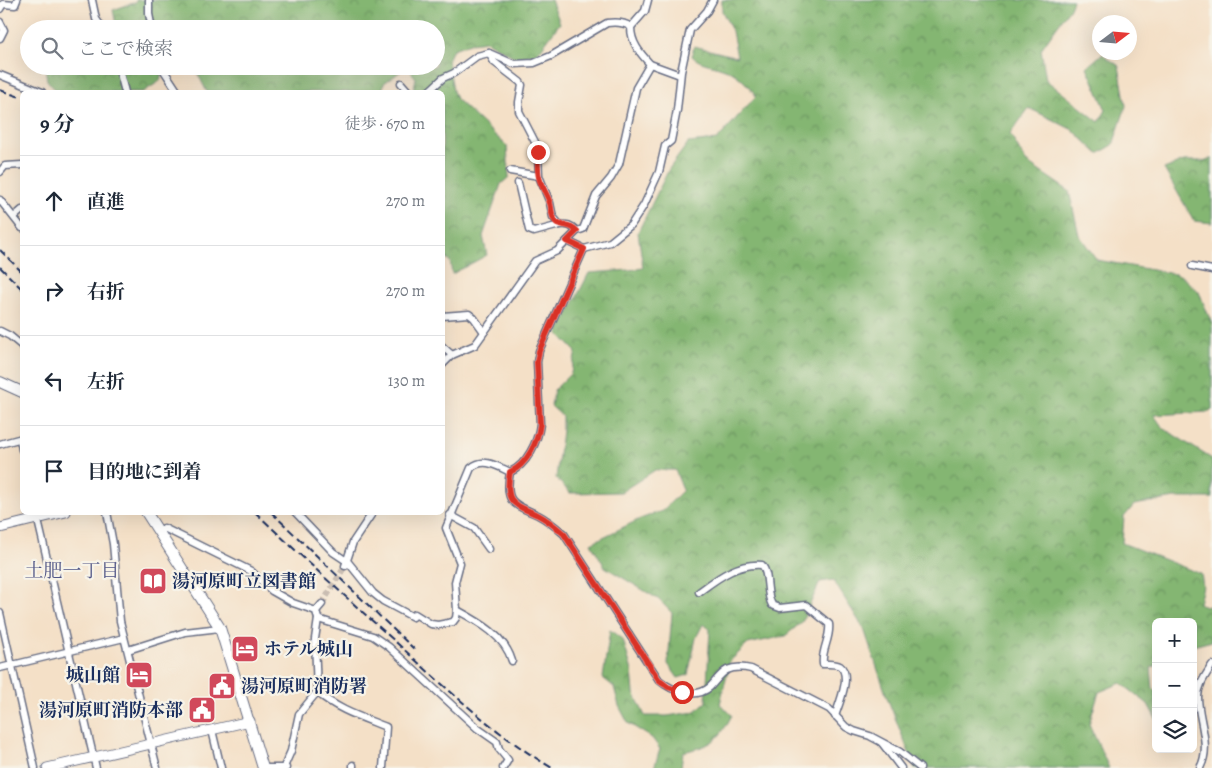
<!DOCTYPE html>
<html lang="ja">
<meta charset="utf-8">
<style>
body{margin:0;font-family:Alegreya,"Noto Serif JP",serif;background:#f2f2f3;color:#1f2937}
.controls{position:absolute;right:15px;bottom:15px;display:grid;overflow:hidden;border-radius:8px;box-shadow:0 5px 20px #0002}
.controls button{width:45px;height:45px;display:grid;place-items:center;padding:0;border:0;border-bottom:1px solid #e0e1e3;background:#fff;color:#1f2937;font:25px sans-serif}
.compass{position:absolute;left:1092px;top:15px;width:45px;height:45px;border-radius:50%;background:#fff;box-shadow:0 5px 20px #0002;rotate:74deg}
.stop{position:absolute;width:15px;height:15px;margin:-11px;border:4px solid #d93025;border-radius:50%;background:#fff}
.stop.end{background:#d93025;border-color:#fff;box-shadow:0 1px 5px #0008}
.list{margin:0;padding:0;list-style:none}
h2{display:flex;justify-content:space-between;align-items:center;height:65px;margin:0;padding:0 20px;font-size:21px}
h2 small{font-size:16px;font-weight:400;color:#747a83}
.list li{display:grid;grid-template-columns:32px 1fr auto;gap:15px;align-items:center;box-sizing:border-box;height:90px;padding:0 20px;border-top:1px solid #e0e1e3}
.list b{display:block;font-size:19px;white-space:nowrap}
.list em{font-size:16px;font-style:normal;color:#747a83}
.icon{flex:none;width:28px;height:28px;fill:none;stroke:currentColor;stroke-width:2;stroke-linecap:round;stroke-linejoin:round}
.map{position:relative;flex:none;width:1212px;height:768px;overflow:hidden}
.search{position:absolute;background:#fff;box-shadow:0 5px 20px #0002;left:20px;top:20px;width:425px;height:55px;display:flex;align-items:center;gap:12px;box-sizing:border-box;padding:0 18px;border-radius:28px;color:#747a83;font-size:19px}
.panel{position:absolute;background:#fff;box-shadow:0 5px 20px #0002;left:20px;top:90px;width:425px;height:425px;border-radius:8px}
.map>svg:first-child{display:block}
.forest{fill:url(#forest-crowns);stroke:#507268}
.lines{fill:none;stroke-linecap:round;stroke-linejoin:round}
.minor-tunnel{stroke:#c9bdb2;stroke-width:6;stroke-dasharray:6 3;stroke-linecap:butt}
.minor-casing{stroke:#676d83;stroke-width:9}
.tertiary-casing{stroke:#676d83;stroke-width:11}
.primary-casing{stroke:#676d83;stroke-width:12}
.minor{stroke:#fff;stroke-width:6}
.tertiary{stroke:#fff;stroke-width:9}
.primary{stroke:#fff;stroke-width:10}
.rail{stroke:#1b2f5e;stroke-width:2;stroke-dasharray:8 4;stroke-linecap:butt}
.route{stroke:#d93025;stroke-width:6}
.labels{text-anchor:middle;stroke-width:4.5;stroke-linejoin:round;paint-order:stroke}
.poi-label{font-size:18px;font-weight:bold;fill:#1b2f5e;stroke:#f7f3e8;text-anchor:start}
.neighbourhood-label{font-size:19px;fill:#525787;stroke:#f7f3e8}
</style>
<div class="map">
<svg width="1212" height="768" viewBox="0 0 1212 768">
<defs>
<pattern id="forest-crowns" width="20" height="18" patternUnits="userSpaceOnUse" patternTransform="scale(1.25)"><rect width="20" height="18" fill="#84b672"/><path d="M2 6a3 3 0 1 1 6 0M12 15a3 3 0 1 1 6 0" fill="none" stroke="#6b9461"/></pattern>
</defs>
<rect width="100%" height="100%" fill="#f7f3e8"/>
<filter id="ink" filterUnits="userSpaceOnUse"><feTurbulence type="fractalNoise" baseFrequency=".02" numOctaves="2"/><feDisplacementMap in="SourceGraphic" scale="10" xChannelSelector="R" yChannelSelector="G"/><feConvolveMatrix kernelMatrix="1 2 1 2 8 2 1 2 1" color-interpolation-filters="sRGB"/></filter>
<filter id="wash" filterUnits="userSpaceOnUse"><feTurbulence type="fractalNoise" baseFrequency=".0096" numOctaves="4" result="noise"/><feDisplacementMap in="SourceGraphic" scale="20" xChannelSelector="R" yChannelSelector="G"/><feGaussianBlur stdDeviation="1.12" result="paint"/><feColorMatrix in="noise" values="0 0 0 0 0 0 0 0 0 0 0 0 0 0 0 0 0 1.4 0 .05"/><feComposite in="paint" operator="in"/></filter>
<g filter="url(#wash)">
<rect width="100%" height="100%" fill="#f4e0c7"/>
<g class="forest">
<path d="M136 0H551L560 23 537 54 516 58 486 41 470 43 453 49 448 60 453 91 456 99 507 146 509 177 501 184 483 236 487 255 452 274 450 261 443 256 442 92H413L416 78 407 67 384 83 382 92H207L194 66H436V29H117L113 10 136 2Z"/>
<path d="M722 0H1073L1070 8 1041 49 1046 80 1099 122 1106 110 1087 67 1102 54 1119 66 1126 106 1113 145 1098 154 1073 130 1029 108 1010 134 1026 162 1069 191 1079 235 1097 260 1180 275 1199 292 1212 324V409L1208 412 1154 415 1163 428 1212 459V498H1175L1134 505 1124 517 1122 543 1201 574 1203 586 1199 603 1205 607 1212 605V641L1193 646V622H1156V666L1151 668 1153 689 1156 690V719L1148 704 1121 683 1099 692 1089 724 1109 768H915L888 700 864 629 833 580 820 582 802 622 785 636 748 644 730 661 720 704 732 715C718 742 712 745 683 752L681 768H654L660 749 652 738 628 723 619 706 614 687 603 678 610 630 623 640 632 671 634 693 645 716H667L694 712 706 702 710 629 703 624 696 638 688 675 678 678 668 664 672 613 658 599 605 567 591 543 640 519 662 511 683 490 675 470H655L621 492 570 493 556 478 562 431V416L551 406 554 390 571 373 576 352 558 333 589 273 629 270 643 268 638 232 669 169 688 143 717 140 756 96C748 84 736 72 722 68 711 64 700 64 692 56L694 46 737 57 732 31 722 11Z"/>
<path d="M45 66H163L160 81 143 92H57L47 80Z"/>
<path d="M1212 158V223L1194 221 1164 169 1184 161H1203Z"/>
</g>
</g>
<g filter="url(#ink)">
<g class="lines">
<path class="minor-tunnel" d="M322 604 345 566"/>
<defs>
<g id="minor">
<path d="M92 0 96 19 103 29"/>
<path d="M149 0V14L152 29"/>
<path d="M0 9 3 4 15 5 17 0"/>
<path d="M0 22 4 30 0 38"/>
<path d="M489 53 494 62 520 82 522 85 519 102V111L535 142 538 152 539 176 550 203 553 217 560 225C567 224 571 225 577 231"/>
<path d="M650 64 680 75"/>
<path d="M118 66 125 92"/>
<path d="M161 66 178 92"/>
<path d="M0 75 42 92"/>
<path d="M401 83 409 92"/>
<path d="M428 92 443 78 454 73 477 56 489 53 514 64 534 63 551 56 607 23C616 22 624 22 631 27"/>
<path d="M510 171 539 176"/>
<path d="M0 172 5 166 22 165"/>
<path d="M518 183 529 230 534 232 560 225"/>
<path d="M0 200 22 228"/>
<path d="M14 217 22 210"/>
<path d="M567 241 584 249 610 242 631 225 644 205 659 172 665 146 671 141 677 110 681 72 690 30 707 11 713 0"/>
<path d="M1192 266 1212 270"/>
<path d="M442 316 469 314 474 318 484 332"/>
<path d="M0 331 10 336 22 346"/>
<path d="M442 346 452 355"/>
<path d="M442 365 452 355 475 345 535 261 557 251 577 231 583 229 596 196 611 178 619 164 636 88 650 64C640 53 631 43 631 27L645 11 648 0"/>
<path d="M20 439 22 450"/>
<path d="M0 444 22 438"/>
<path d="M510 472C504 504 514 504 538 515 548 520 556 527 564 534L659 680C672 691 695 700 710 687 716 681 720 674 727 670 734 667 743 667 751 669L829 709 846 727 854 731 870 736 900 752 920 768"/>
<path d="M510 472C527 465 538 441 540 424L537 362 539 351 584 249"/>
<path d="M36 512 96 768"/>
<path d="M107 512 113 544 120 621 157 768"/>
<path d="M295 512 333 552 348 562 373 593 383 601 413 617 415 614 431 624 438 625 453 622 456 618 457 610 455 582 460 563 446 528 471 468C484 457 497 466 510 472"/>
<path d="M450 515 474 528 489 549"/>
<path d="M164 528 251 571 272 591 293 603 316 611"/>
<path d="M345 566 353 542 373 512"/>
<path d="M699 592C718 578 737 563 762 565 770 575 765 592 772 605L780 608 806 605 829 624C831 638 821 650 823 664 829 664 835 663 840 666 852 675 839 704 835 716"/>
<path d="M457 610C479 622 505 636 512 661"/>
<path d="M316 611 318 619 315 639 317 692C338 710 361 717 386 727L383 768"/>
<path d="M316 611 322 604"/>
<path d="M0 613 35 768"/>
<path d="M318 619 373 636 389 647 477 728 497 742 499 749 508 760 503 768"/>
<path d="M128 650 185 632 220 628"/>
<path d="M0 668 124 638"/>
<path d="M212 730 221 768"/>
<path d="M882 743 901 768"/>
<path d="M284 767 291 751 299 714 317 692"/>
<path d="M263 768H286"/>
<path d="M353 768V765"/>
<path d="M1200 768C1212 746 1198 720 1198 697 1198 685 1206 675 1212 665"/>
</g>
<g id="tertiary">
<path d="M0 528 66 512"/>
<path d="M47 768 250 721"/>
</g>
<g id="primary">
<path d="M0 382 22 392"/>
<path d="M146 512 220 628 263 768"/>
</g>
</defs>
<use href="#minor" class="minor-casing"/>
<use href="#tertiary" class="tertiary-casing"/>
<use href="#primary" class="primary-casing"/>
<use href="#minor" class="minor"/>
<use href="#tertiary" class="tertiary"/>
<use href="#primary" class="primary"/>
<g class="rail">
<path d="M0 90 20 97"/>
<path d="M0 250 22 272"/>
<path d="M0 267 22 289"/>
<path d="M255 512C302 557 350 601 398 644 447 689 495 734 552 768"/>
<path d="M271 512 414 649"/>
</g>
</g>
</g>
<g class="lines" filter="url(#ink)">
<path class="route" d="M538 152C538 160 537 169 539 177 541 186 547 194 550 203 552 209 551 217 556 222 560 227 568 222 577 231L567 241 584 249 539 351 537 362 540 424C538 441 527 465 510 472 504 504 514 504 538 515 548 520 556 527 564 534L659 680 668 687 682 692"/>
</g>
<defs>
<symbol id="library-square" viewBox="-11 -11 22 22"><rect x="-9" y="-9" width="18" height="18" rx="4" fill="#d1495b" stroke="#f7f3e8"/><path d="M-6-4Q-3-5.5-.7-3.5V5Q-3 3-6 4ZM6-4Q3-5.5 .7-3.5V5Q3 3 6 4Z" fill="#fff"/></symbol>
<symbol id="hotel-square" viewBox="-11 -11 22 22"><rect x="-9" y="-9" width="18" height="18" rx="4" fill="#d1495b" stroke="#f7f3e8"/><path d="M-6-4.5h1.5V1H6V5H4.5V3h-9V5H-6ZM-4 0a1.8 1.8 0 1 1 3.6 0ZM.5 0V-2.5h3Q6-2.5 6 0Z" fill="#fff"/></symbol>
<symbol id="civic-square" viewBox="-11 -11 22 22"><rect x="-9" y="-9" width="18" height="18" rx="4" fill="#d1495b" stroke="#f7f3e8"/><path d="M-.6-6.5H3V-4.5H.6V-3L4-1V1h2V6H-6V1h2V-1L-.6-3ZM-1.2 2.5V6h2.4V2.5Z" fill="#fff"/></symbol>
</defs>
<g fill-rule="evenodd">
<use href="#library-square" x="137" y="565" width="32" height="32"/>
<use href="#hotel-square" x="229" y="633" width="32" height="32"/>
<use href="#hotel-square" x="123" y="659" width="32" height="32"/>
<use href="#civic-square" x="206" y="670" width="32" height="32"/>
<use href="#civic-square" x="186" y="694" width="32" height="32"/>
</g>
<g class="labels">
<g class="poi-label">
<text x="172" y="587">湯河原町立図書館</text>
<text x="264" y="655">ホテル城山</text>
<text x="120" y="681" text-anchor="end">城山館</text>
<text x="241" y="692">湯河原町消防署</text>
<text x="183" y="716" text-anchor="end">湯河原町消防本部</text>
</g>
<g class="neighbourhood-label">
<text x="72" y="577">土肥一丁目</text>
</g>
</g>
</svg>
<div class="controls">
<button>+</button>
<button>−</button>
<button><svg class="icon" aria-label="layers" viewBox="0 0 24 24"><path d="M12 4l9 5-9 5-9-5zM3 14l9 5 9-5"/></svg></button>
</div>
<svg class="compass" viewBox="-18 -18 36 36"><path d="M0-13l5 13h-10z" fill="#e53935"/><path d="M0 13l5-13h-10z" fill="#747a83"/></svg>
<div class="stop" style="left:682px;top:692px"></div>
<div class="stop end" style="left:538px;top:152px"></div>
<div class="search"><svg class="icon" aria-label="search" viewBox="0 0 24 24"><circle cx="10" cy="10" r="6"/><path d="M15 15l6 6"/></svg>ここで検索</div>
<section class="panel">
<h2>9 分<small>徒歩 · 670 m</small></h2>
<ul class="list">
<li><svg class="icon" aria-label="ahead" viewBox="0 0 24 24"><path d="M12 20V5M6 11l6-6 6 6"/></svg><div><b>直進</b></div><em>270 m</em></li>
<li><svg class="icon" aria-label="right" viewBox="0 0 24 24"><path d="M7 20v-9h11M14 6l5 5-5 5"/></svg><div><b>右折</b></div><em>270 m</em></li>
<li><svg class="icon" aria-label="left" viewBox="0 0 24 24"><path d="M17 20v-9H6M10 6l-5 5 5 5"/></svg><div><b>左折</b></div><em>130 m</em></li>
<li><svg class="icon" aria-label="arrive" viewBox="0 0 24 24"><path d="M6 21V4h12l-3 4 3 4H6"/></svg><div><b>目的地に到着</b></div></li>
</ul>
</section>
</div>
